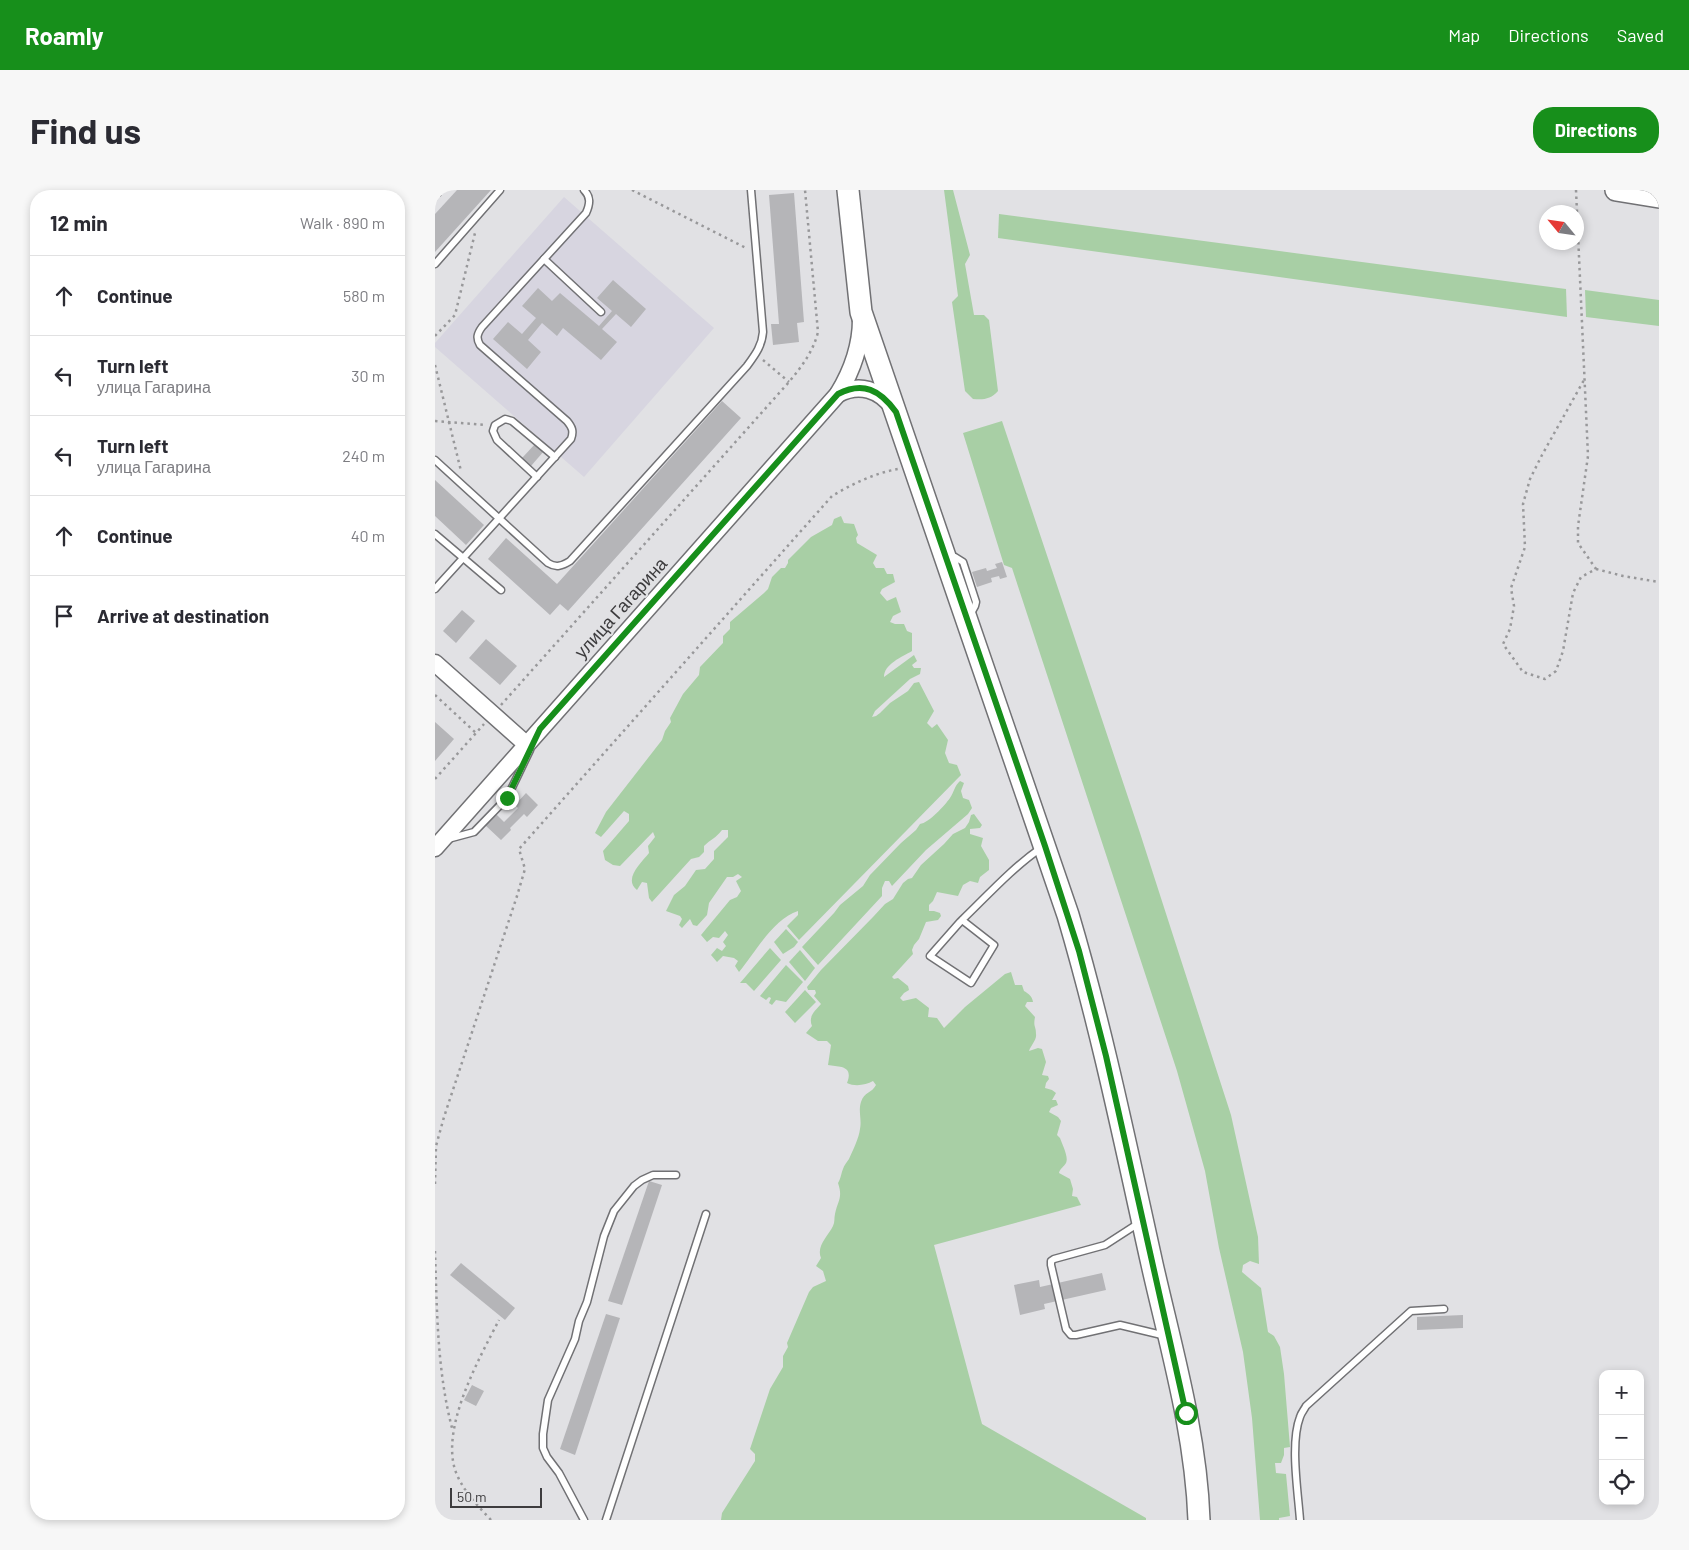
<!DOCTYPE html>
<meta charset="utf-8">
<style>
body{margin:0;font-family:Barlow,sans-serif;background:#f7f7f7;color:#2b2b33}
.controls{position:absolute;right:15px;bottom:15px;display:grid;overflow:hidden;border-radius:10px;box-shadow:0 2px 8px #0003}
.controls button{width:45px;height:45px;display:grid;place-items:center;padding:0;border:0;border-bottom:1px solid #e1e1e2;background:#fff;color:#2b2b33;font:25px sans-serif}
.compass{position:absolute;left:1104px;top:15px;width:45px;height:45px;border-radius:50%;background:#fff;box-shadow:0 2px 8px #0003;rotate:299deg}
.scale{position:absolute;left:15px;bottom:12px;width:92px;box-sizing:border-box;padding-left:5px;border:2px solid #3d3c3e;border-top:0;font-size:14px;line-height:18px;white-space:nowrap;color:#3d3c3e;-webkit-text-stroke:4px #e1e1e4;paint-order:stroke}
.stop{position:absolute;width:15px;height:15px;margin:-11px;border:4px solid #178f1b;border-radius:50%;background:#fff}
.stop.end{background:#178f1b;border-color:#fff;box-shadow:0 1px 5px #0008}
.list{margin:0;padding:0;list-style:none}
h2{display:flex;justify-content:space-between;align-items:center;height:65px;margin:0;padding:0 20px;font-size:21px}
h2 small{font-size:16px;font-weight:400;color:#7c7c81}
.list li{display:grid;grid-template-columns:32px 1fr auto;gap:15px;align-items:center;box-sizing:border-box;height:80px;padding:0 20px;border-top:1px solid #e1e1e2}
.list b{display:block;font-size:19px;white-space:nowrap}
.list p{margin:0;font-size:16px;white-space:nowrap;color:#7c7c81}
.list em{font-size:16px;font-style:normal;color:#7c7c81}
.icon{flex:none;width:28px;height:28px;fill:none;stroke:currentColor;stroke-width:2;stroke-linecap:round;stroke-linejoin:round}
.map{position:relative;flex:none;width:1224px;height:1330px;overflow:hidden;border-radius:20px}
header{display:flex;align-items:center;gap:30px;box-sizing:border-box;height:70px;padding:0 25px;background:#178f1b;color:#fff}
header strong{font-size:24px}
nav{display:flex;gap:28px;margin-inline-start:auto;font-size:18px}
.intro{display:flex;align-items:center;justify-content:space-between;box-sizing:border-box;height:120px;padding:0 30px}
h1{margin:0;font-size:35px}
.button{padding:12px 22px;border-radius:20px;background:#178f1b;color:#fff;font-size:18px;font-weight:700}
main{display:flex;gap:30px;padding:0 30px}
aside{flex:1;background:#fff;border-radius:20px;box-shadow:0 2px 8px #0003}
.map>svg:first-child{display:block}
.built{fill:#d7d5e0}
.green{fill:#a8cfa5}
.building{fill:#b5b5b8}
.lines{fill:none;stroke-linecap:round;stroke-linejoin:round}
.service-casing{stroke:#717174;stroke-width:9}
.tertiary-casing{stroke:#717174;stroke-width:19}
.primary-casing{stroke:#717174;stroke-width:24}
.path{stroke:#98989a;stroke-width:2.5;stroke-dasharray:2.5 4;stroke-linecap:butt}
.service{stroke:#fff;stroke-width:6}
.tertiary{stroke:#fff;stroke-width:16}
.primary{stroke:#fff;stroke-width:21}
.route{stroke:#178f1b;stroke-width:6}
.labels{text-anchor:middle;stroke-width:4;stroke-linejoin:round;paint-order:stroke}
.street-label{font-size:18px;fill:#3d3c3e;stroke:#e1e1e4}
</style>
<header>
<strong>Roamly</strong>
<nav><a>Map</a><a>Directions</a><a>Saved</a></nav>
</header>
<div class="intro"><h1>Find us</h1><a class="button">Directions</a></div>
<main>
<aside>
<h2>12 min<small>Walk · 890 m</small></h2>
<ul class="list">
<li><svg class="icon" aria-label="ahead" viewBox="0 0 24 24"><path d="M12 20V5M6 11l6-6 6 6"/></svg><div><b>Continue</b></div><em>580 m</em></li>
<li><svg class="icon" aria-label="left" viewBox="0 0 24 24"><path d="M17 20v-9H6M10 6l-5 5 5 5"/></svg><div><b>Turn left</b><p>улица Гагарина</p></div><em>30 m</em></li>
<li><svg class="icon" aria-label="left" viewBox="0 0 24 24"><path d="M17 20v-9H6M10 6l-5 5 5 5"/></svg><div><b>Turn left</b><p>улица Гагарина</p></div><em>240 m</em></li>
<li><svg class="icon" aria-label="ahead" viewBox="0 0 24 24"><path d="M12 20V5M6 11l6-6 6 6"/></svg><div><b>Continue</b></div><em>40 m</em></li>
<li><svg class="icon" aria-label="arrive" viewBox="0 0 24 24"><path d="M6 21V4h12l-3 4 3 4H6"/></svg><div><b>Arrive at destination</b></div></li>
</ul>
</aside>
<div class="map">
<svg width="1224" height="1330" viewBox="0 0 1224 1330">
<rect width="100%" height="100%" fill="#e1e1e4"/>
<path class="built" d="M129 7 279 138 149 287 0 157V153Z"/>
<g class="green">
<path d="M509 0H518L535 65 530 74 539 125H549L554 130 563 201C556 209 549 210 538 209L530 201 517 112 523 106Z"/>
<path d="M564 24 1131 99 1132 127 563 48Z"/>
<path d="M1150 100 1224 110V136L1151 127Z"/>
<path d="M567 231 705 643 796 925 823 1047 824 1074 815 1071 808 1075 807 1082 826 1098 833 1142 839 1146 845 1157 849 1184 855 1257 849 1258V1265L846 1273H840L841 1283 851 1284 855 1326 844 1328V1330H825L817 1228 808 1162 784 1058 770 981 742 881 577 378 569 375 528 243Z"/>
<path d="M406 326 409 333 419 334 423 345 421 348 422 353 442 365 438 373 441 378H449L452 384H458L460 392 447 399 445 403 452 411 461 407 466 422 458 426 455 432 460 434H469L472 441 477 443V461C467 467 449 474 449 487L479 465 482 471 477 475 479 478H486L485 484 475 489 440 521 437 527 441 526 445 523 455 513 473 501 479 493 484 492 499 521 492 533 497 538 502 534 513 550 510 563 514 573 522 575 526 585 364 750 352 736 363 725V721C338 729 320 763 304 782L300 776 303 771 299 768 288 766 282 772 276 765 282 758 287 761 291 756 288 752 293 745 290 741 284 748 278 747 272 752 266 745 295 710 302 707 306 701 301 691 307 687 303 684 298 687H292L274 713 272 725 262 736 258 735 255 729 247 738 244 735 247 729 245 726 231 721 239 705 250 696 261 680 270 679 279 669V661L293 647V640H287C280 649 276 649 269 656V662L264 667 256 669 217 712 214 708 212 693 207 692 202 700C188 689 206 673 214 663L213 656 220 647 218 642 185 676 178 675 170 670 168 661 194 631V624L189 621 166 647 160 643 171 622 227 550 230 541 236 532 235 528 248 504 264 485 265 477 288 453V446L295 439V432L329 403 333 399 337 387 346 378H350L353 373V370L376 347 397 335 399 329Z"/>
<path d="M525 591 529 593 526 601 528 608 534 610 537 618 533 624 491 660 457 696 454 691H450L447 698V706L383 775 367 757 399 723 405 715 428 696 435 685 466 653 481 640 485 634C494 633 510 615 515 608 519 602 520 595 525 591Z"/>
<path d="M539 624 547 635 545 638 535 639V644L548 648 546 656 554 670V680L545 687 543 693 535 691 528 695 523 706 502 702 498 711 494 715V721H499L505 723 506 726 503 730 491 732 484 749 479 755 477 760 478 764 457 787 459 789 463 788 473 796 474 800 469 803 465 808 468 811 481 808 494 818 493 827 502 828 509 838 530 817 570 784 576 782 580 795H587L589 801C594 804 597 806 598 812H592L590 816 600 827C598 838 601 835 601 844 602 850 596 855 594 861L603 858 607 859 611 872 607 885 613 886 614 889 611 893 610 898 617 900 621 903 617 910H621L623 915 616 918 614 922 623 927 626 931 622 945 625 948C627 954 634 967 631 973 629 977 625 978 624 983L635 989 638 999 637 1006 642 1007 646 1015 499 1055 547 1234 711 1328V1330H286L287 1323 320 1271V1264L315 1259 335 1199 348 1177V1166L353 1157 352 1153 374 1102 378 1097 391 1091 388 1081 381 1076 386 1068C381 1056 393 1046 398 1036 400 1032 399 1028 400 1024 403 1010 408 1008 403 993 406 988 406 984 408 979 409 975 412 972 414 969 418 960 424 948 425 939 427 930 423 921 426 912 429 902 437 903 441 895L438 891C431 895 420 897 412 893 419 875 404 877 393 875L396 855 392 851H383L371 843 377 836C373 826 380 821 386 814L379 806 381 803 380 800H373L372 797 386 780 438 727 450 714 458 709 468 693 473 689 477 688 486 675 509 654 518 644 530 638 534 632 536 625Z"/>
<path d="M351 739 363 752 359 757 348 764 339 752Z"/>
<path d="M335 758 346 770 319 801 311 793H305Z"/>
<path d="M365 760 380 778 370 791 354 772Z"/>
<path d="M351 775 368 792 351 812 341 810 337 815 334 813 336 808 334 807 331 810 325 806Z"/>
<path d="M370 800 381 812 360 833 350 822Z"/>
</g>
<g class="building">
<path d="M22 0H56L0 62V24Z"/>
<path d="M359 3 369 132 362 133 364 152 338 155 336 134H344L334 5Z"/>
<path d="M178 90 211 119 196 137 181 124 167 139 182 152 166 170 128 138 122 146 107 133 93 150 106 162 92 179 58 149 73 132 87 144 101 128 87 116 103 98 117 111 125 103 164 136 177 121 162 108Z"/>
<path d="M287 211 306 228 133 421 125 414 115 425 53 369 71 348 122 394Z"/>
<path d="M101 253 109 261 96 276 87 268Z"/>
<path d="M0 290 49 335 31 355 0 326Z"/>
<path d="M567 372 572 387 565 389 564 386 556 388 557 392 542 397 537 382 551 378 552 381 562 378 560 374Z"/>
<path d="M27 420 40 431 21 453 8 441Z"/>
<path d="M51 449 82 476 65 495 34 468Z"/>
<path d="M0 532 19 549 0 571Z"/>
<path d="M91 603 103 615 92 627 89 624 75 638 76 640 66 650 50 635 61 624 69 632 83 618 80 615Z"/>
<path d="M214 991 227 995 187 1115 173 1111Z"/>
<path d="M26 1073 80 1118 70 1130 15 1085Z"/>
<path d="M667 1083 671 1100 609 1114 610 1119 585 1125 579 1095 604 1090 605 1097Z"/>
<path d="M171 1124 185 1128 140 1265 125 1259Z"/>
<path d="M1028 1125V1138L982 1140V1127Z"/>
<path d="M37 1195 49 1201 41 1216 29 1210Z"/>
</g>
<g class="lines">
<defs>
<g id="service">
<path d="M109 69 166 122"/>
<path d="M0 74 65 0"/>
<path d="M0 270 113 373C121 378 127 376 135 371L312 176C320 165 327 156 328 142L316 0"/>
<path d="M102 287 62 250 58 241 60 235 70 229 77 231 120 267"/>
<path d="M0 344 66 400"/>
<path d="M514 366 520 367 528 372 541 412 540 416 535 425"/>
<path d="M0 399 136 249C139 241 137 237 132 231L45 155C41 148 42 144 47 137L151 23C155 14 156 7 149 0"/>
<path d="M13 649 39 642 72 608 95 560"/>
<path d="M527 730 559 755 536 793 495 766 525 732 527 730C552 706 577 678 606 658"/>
<path d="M704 1033 670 1055 619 1069 616 1071V1075L631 1139 636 1145H641L685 1135 731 1146"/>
<path d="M149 1330 124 1283 112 1267 108 1258V1244L113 1210 140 1149 144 1131 152 1112 169 1046 179 1021 199 996 207 990 218 985H241"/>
<path d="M171 1330 271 1024"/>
<path d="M865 1330C863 1302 855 1253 865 1227 866 1223 869 1220 871 1216L976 1121 1009 1119"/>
</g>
<g id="tertiary">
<path d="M403 204C424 193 445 199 459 219"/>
<path d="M0 473 91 554"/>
<path d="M0 658 403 204C417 181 426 157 426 129"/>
</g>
<g id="primary">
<path d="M413 0 426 122 633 725C667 840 691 957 717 1074 736 1158 761 1243 764 1330"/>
<path d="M1181 0 1224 7"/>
</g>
</defs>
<use href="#service" class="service-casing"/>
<use href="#tertiary" class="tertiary-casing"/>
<use href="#primary" class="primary-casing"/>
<g class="path">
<path d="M197 0 311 58"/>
<path d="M1141 0 1153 266 1143 336V353L1161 379 1146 387 1138 403 1128 461 1121 481 1110 489 1088 482 1068 454 1075 439 1079 416 1076 398 1090 357 1088 314 1095 289 1107 265 1149 190"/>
<path d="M0 11 10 0"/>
<path d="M0 146 20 125 40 43"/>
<path d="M328 170 354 192"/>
<path d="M0 175 26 281"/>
<path d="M0 231 51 235"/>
<path d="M1161 379 1188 386 1224 392"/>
<path d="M0 505 41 543"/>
<path d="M66 515 354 192C367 176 378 162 383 142L370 0"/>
<path d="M0 589 49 534"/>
<path d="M0 994 1 956 9 927 82 706 90 679 84 659 397 306C417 294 440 283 463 279"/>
<path d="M0 1061C2 1120 2 1180 17 1238"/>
<path d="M56 1330C43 1316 30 1303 22 1285 3 1241 44 1169 64 1130"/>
</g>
<use href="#service" class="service"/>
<use href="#tertiary" class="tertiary"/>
<use href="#primary" class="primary"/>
</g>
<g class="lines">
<path class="route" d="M72 608 105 539 403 204C428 191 445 200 461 222L610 656 644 761 671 866 751 1223"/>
</g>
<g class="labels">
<g class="street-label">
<text transform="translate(186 418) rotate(-48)" y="6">улица Гагарина</text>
</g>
</g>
</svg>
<div class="controls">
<button>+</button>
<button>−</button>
<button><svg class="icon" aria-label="locate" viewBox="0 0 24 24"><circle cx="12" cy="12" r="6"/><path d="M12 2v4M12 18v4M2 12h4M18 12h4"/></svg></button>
</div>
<svg class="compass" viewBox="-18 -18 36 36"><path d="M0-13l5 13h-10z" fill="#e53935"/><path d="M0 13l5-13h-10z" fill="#7c7c81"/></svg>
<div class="scale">50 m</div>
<div class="stop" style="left:751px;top:1223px"></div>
<div class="stop end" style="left:72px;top:608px"></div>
</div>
</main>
